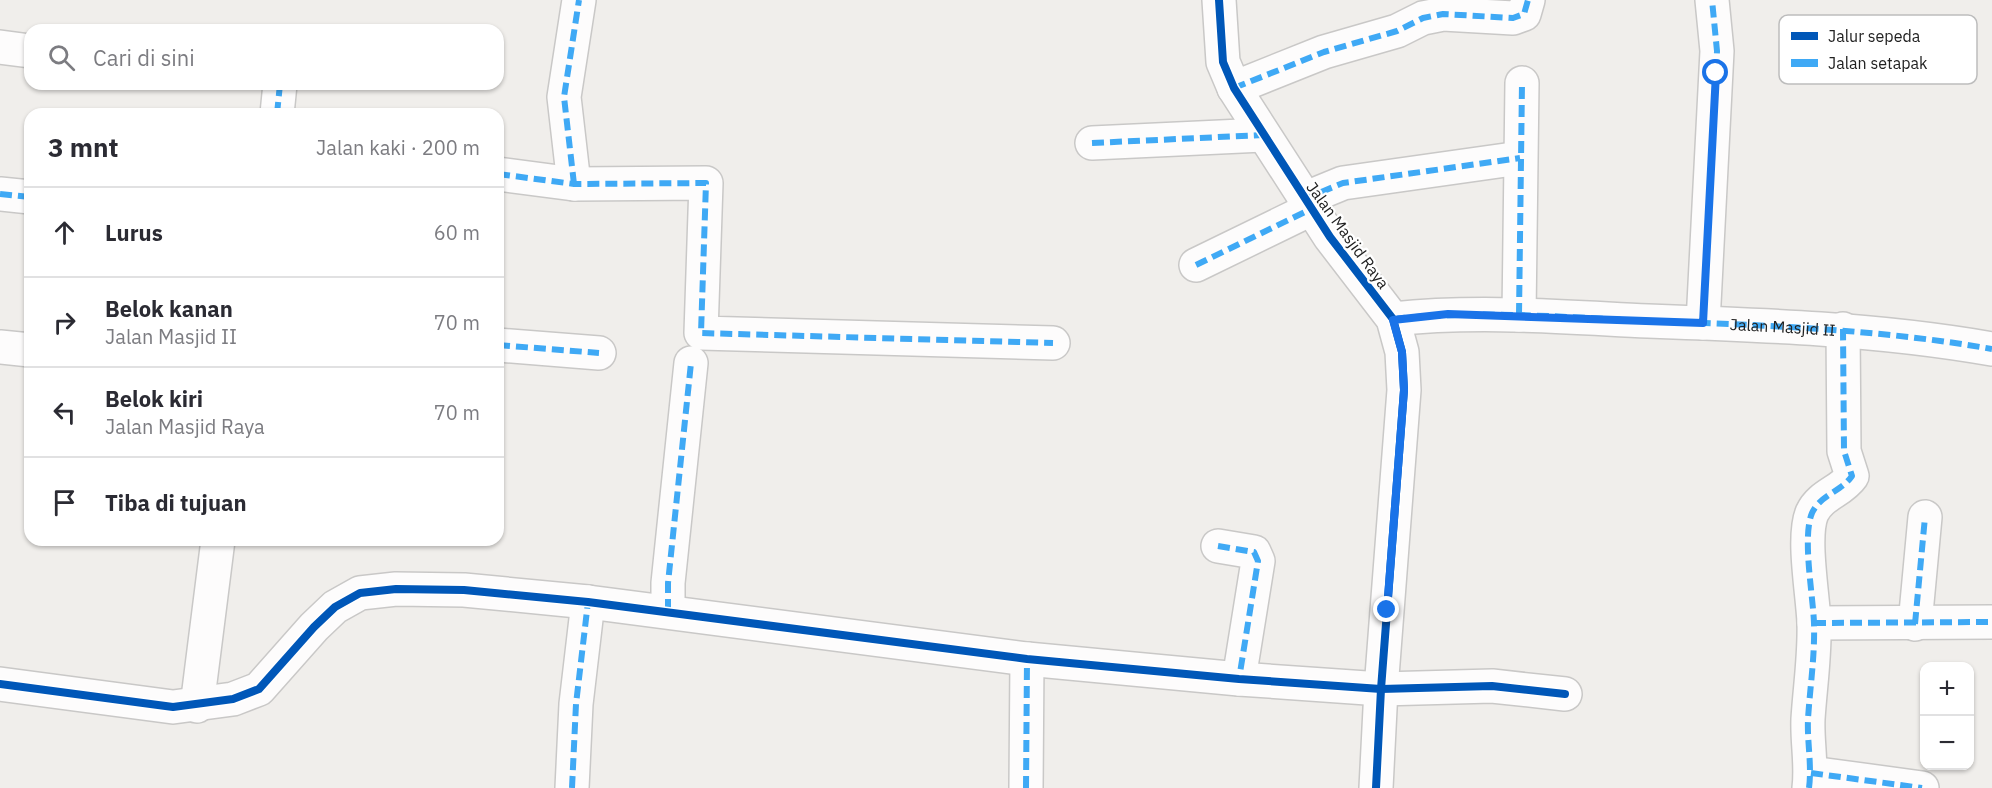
<!DOCTYPE html>
<html lang="id">
<meta charset="utf-8">
<style>
body{margin:0;font-family:"IBM Plex Sans",sans-serif;background:#f2f2f3;color:#2b2b33}
.controls{position:absolute;right:18px;bottom:18px;display:grid;overflow:hidden;border-radius:12px;box-shadow:0 2px 4px #0004}
.controls button{width:54px;height:54px;display:grid;place-items:center;padding:0;border:0;border-bottom:2px solid #e1e1e2;background:#fff;color:#2b2b33;font:30px sans-serif}
.stop{position:absolute;width:18px;height:18px;margin:-14px;border:4px solid #1a73e8;border-radius:50%;background:#fff}
.stop.end{background:#1a73e8;border-color:#fff;box-shadow:0 2px 6px #0008}
.list{margin:0;padding:0;list-style:none}
h2{display:flex;justify-content:space-between;align-items:center;height:78px;margin:0;padding:0 24px;font-size:26px}
h2 small{font-size:20px;font-weight:400;color:#7c7c81}
.list li{display:grid;grid-template-columns:39px 1fr auto;gap:18px;align-items:center;box-sizing:border-box;height:90px;padding:0 24px;border-top:2px solid #e1e1e2}
.list b{display:block;font-size:22px;white-space:nowrap}
.list p{margin:0;font-size:20px;white-space:nowrap;color:#7c7c81}
.list em{font-size:20px;font-style:normal;color:#7c7c81}
.icon{flex:none;width:33px;height:33px;fill:none;stroke:currentColor;stroke-width:2;stroke-linecap:round;stroke-linejoin:round}
.map{position:relative;flex:none;width:1992px;height:788px;overflow:hidden}
.search{position:absolute;background:#fff;box-shadow:0 2px 4px #0004;left:24px;top:24px;width:480px;height:66px;display:flex;align-items:center;gap:15px;box-sizing:border-box;padding:0 21px;border-radius:18px;color:#7c7c81;font-size:22px}
.panel{position:absolute;background:#fff;box-shadow:0 2px 4px #0004;left:24px;top:108px;width:480px;height:438px;border-radius:18px}
.map>svg:first-child{display:block}
.lines{fill:none;stroke-linecap:round;stroke-linejoin:round}
.minor-casing{stroke:#c9c8c7;stroke-width:36}
.minor{stroke:#fdfcfc;stroke-width:33}
.quiet{stroke:#3fa9f5;stroke-width:6;stroke-dasharray:12 6;stroke-linecap:butt}
.cycleway-casing{stroke:#fff;stroke-width:11}
.cycleway{stroke:#0057b8;stroke-width:8}
.route{stroke:#1a73e8;stroke-width:8}
.labels{text-anchor:middle;stroke-width:4.5;stroke-linejoin:round;paint-order:stroke}
.street-label{font-size:16px;fill:#222;stroke:#fff}
.key{fill:#fff;stroke:#bdbdbd;stroke-width:1.5}
.key-label{font-size:16px;fill:#222}
</style>
<div class="map">
<svg width="1992" height="788" viewBox="0 0 1992 788">
<rect width="100%" height="100%" fill="#f0eeeb"/>
<g class="lines">
<defs>
<g id="minor">
<path d="M1219 0 1223 62 1234 88 1330 237 1393 319 1402 352 1404 390 1381 689 1376 788"/>
<path d="M0 47 30 51"/>
<path d="M1234 88 1324 52 1397 31 1423 18 1443 14 1513 18 1524 14 1528 0"/>
<path d="M277 114 280 84"/>
<path d="M1092 143 1263 135"/>
<path d="M498 174 574 184 706 183 701 333 1053 343"/>
<path d="M574 184 564 97 579 0"/>
<path d="M0 194 30 197"/>
<path d="M1304 199 1343 183 1520 158"/>
<path d="M1196 265 1311 209"/>
<path d="M1519 315 1522 83"/>
<path d="M1393 319C1478 310 1563 317 1648 321 1763 325 1878 329 1992 349"/>
<path d="M1703 323 1717 51 1712 0"/>
<path d="M498 345 599 353"/>
<path d="M0 347 30 350"/>
<path d="M1218 546 1254 552 1258 561 1239 679"/>
<path d="M668 611V583L691 363"/>
<path d="M1814 623 1992 622"/>
<path d="M1915 624 1925 517"/>
<path d="M0 684 173 707 233 699 259 689 314 627 335 607 360 593 396 589 464 590 588 602 1027 659 1239 679 1381 689 1492 686 1565 694"/>
<path d="M197 706 218 540"/>
<path d="M1811 773 1922 788"/>
<path d="M572 788 576 704 588 602"/>
<path d="M1026 788 1027 659"/>
<path d="M1809 788C1812 765 1807 742 1808 719 1810 687 1815 656 1814 623 1813 595 1802 537 1812 513 1821 494 1841 492 1852 476L1844 451 1843 329"/>
</g>
</defs>
<use href="#minor" class="minor-casing"/>
<use href="#minor" class="minor"/>
<g class="quiet">
<path d="M1234 88 1324 52 1397 31 1423 18 1443 14 1513 18 1524 14 1528 0"/>
<path d="M277 114 280 84"/>
<path d="M1092 143 1263 135"/>
<path d="M498 174 574 184 706 183 701 333 1053 343"/>
<path d="M574 184 564 97 579 0"/>
<path d="M0 194 30 197"/>
<path d="M1304 199 1343 183 1520 158"/>
<path d="M1196 265 1311 209"/>
<path d="M1519 315 1522 83"/>
<path id="s1" d="M1393 319C1478 310 1563 317 1648 321 1763 325 1878 329 1992 349"/>
<path d="M1703 323 1717 51 1712 0"/>
<path d="M498 345 599 353"/>
<path d="M1218 546 1254 552 1258 561 1239 679"/>
<path d="M668 611V583L691 363"/>
<path d="M1814 623 1992 622"/>
<path d="M1915 624 1925 517"/>
<path d="M1811 773 1922 788"/>
<path d="M572 788 576 704 588 602"/>
<path d="M1026 788 1027 659"/>
<path d="M1809 788C1812 765 1807 742 1808 719 1810 687 1815 656 1814 623 1813 595 1802 537 1812 513 1821 494 1841 492 1852 476L1844 451 1843 329"/>
</g>
<defs>
<g id="cycleway">
<path d="M1219 0 1223 62 1234 88 1330 237 1393 319 1402 352 1404 390 1381 689 1376 788"/>
<path d="M0 684 173 707 233 699 259 689 314 627 335 607 360 593 396 589 464 590 588 602 1027 659 1239 679 1381 689 1492 686 1565 694"/>
</g>
</defs>
<use href="#cycleway" class="cycleway-casing"/>
<use href="#cycleway" class="cycleway"/>
</g>
<g class="lines">
<path class="route" d="M1387 610 1404 390 1402 352 1393 320 1448 314 1703 323 1716 73"/>
</g>
<g class="labels">
<g class="street-label">
<text transform="translate(1348 235) rotate(54)" y="6">Jalan Masjid Raya</text>
<text dy="6" stroke="none"><textPath href="#s1" startOffset="390">Jalan Masjid II</textPath></text>
</g>
</g>
<rect x="1779" y="15" width="198" height="69" rx="9" class="key"/>
<rect x="1791" y="32" width="27" height="8" fill="#0057b8"/>
<rect x="1791" y="59" width="27" height="8" fill="#3fa9f5"/>
<g class="key-label">
<text x="1828" y="42">Jalur sepeda</text>
<text x="1828" y="69">Jalan setapak</text>
</g>
</svg>
<div class="controls">
<button>+</button>
<button>−</button>
</div>
<div class="stop" style="left:1716px;top:73px"></div>
<div class="stop end" style="left:1387px;top:610px"></div>
<div class="search"><svg class="icon" aria-label="search" viewBox="0 0 24 24"><circle cx="10" cy="10" r="6"/><path d="M15 15l6 6"/></svg>Cari di sini</div>
<section class="panel">
<h2>3 mnt<small>Jalan kaki · 200 m</small></h2>
<ul class="list">
<li><svg class="icon" aria-label="ahead" viewBox="0 0 24 24"><path d="M12 20V5M6 11l6-6 6 6"/></svg><div><b>Lurus</b></div><em>60 m</em></li>
<li><svg class="icon" aria-label="right" viewBox="0 0 24 24"><path d="M7 20v-9h11M14 6l5 5-5 5"/></svg><div><b>Belok kanan</b><p>Jalan Masjid II</p></div><em>70 m</em></li>
<li><svg class="icon" aria-label="left" viewBox="0 0 24 24"><path d="M17 20v-9H6M10 6l-5 5 5 5"/></svg><div><b>Belok kiri</b><p>Jalan Masjid Raya</p></div><em>70 m</em></li>
<li><svg class="icon" aria-label="arrive" viewBox="0 0 24 24"><path d="M6 21V4h12l-3 4 3 4H6"/></svg><div><b>Tiba di tujuan</b></div></li>
</ul>
</section>
</div>
